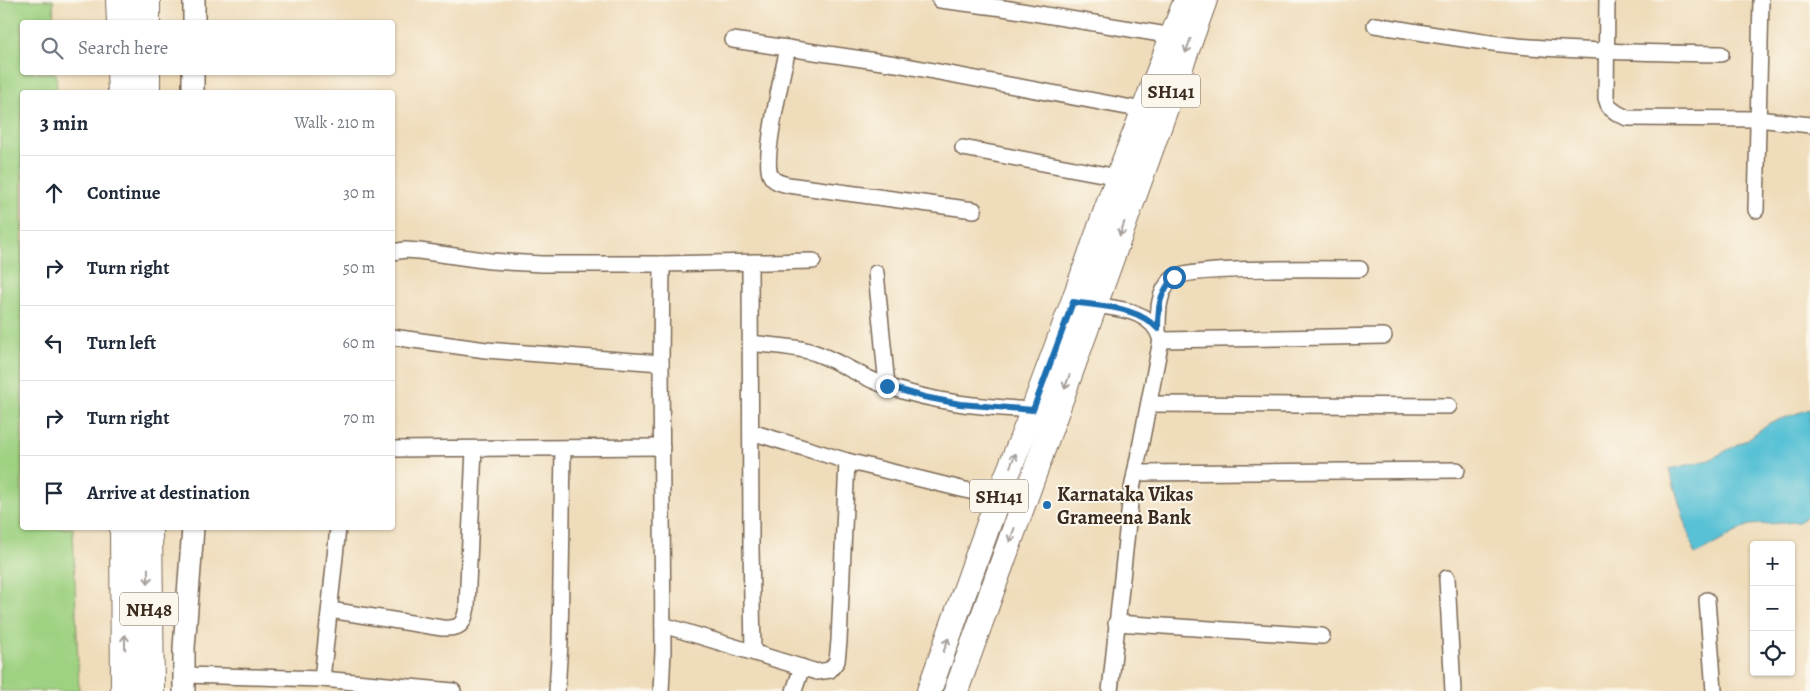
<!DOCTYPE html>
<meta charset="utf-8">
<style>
body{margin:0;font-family:Alegreya,serif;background:#f2f2f3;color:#1f2937}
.controls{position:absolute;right:15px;bottom:15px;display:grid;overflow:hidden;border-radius:5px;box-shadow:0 1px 4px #0004}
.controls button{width:45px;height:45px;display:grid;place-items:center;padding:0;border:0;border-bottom:1px solid #e0e1e3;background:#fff;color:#1f2937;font:25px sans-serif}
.stop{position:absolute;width:15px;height:15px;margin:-11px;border:4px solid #1f6fb2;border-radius:50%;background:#fff}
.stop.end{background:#1f6fb2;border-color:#fff;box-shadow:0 1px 5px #0008}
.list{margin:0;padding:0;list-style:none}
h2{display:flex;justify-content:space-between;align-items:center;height:65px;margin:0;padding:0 20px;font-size:21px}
h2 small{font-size:16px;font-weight:400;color:#747a83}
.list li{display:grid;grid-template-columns:32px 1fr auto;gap:15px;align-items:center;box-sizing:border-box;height:75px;padding:0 20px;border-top:1px solid #e0e1e3}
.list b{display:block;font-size:19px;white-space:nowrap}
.list em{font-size:16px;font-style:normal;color:#747a83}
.icon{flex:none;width:28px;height:28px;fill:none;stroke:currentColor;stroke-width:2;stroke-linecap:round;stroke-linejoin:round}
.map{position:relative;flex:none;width:1810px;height:691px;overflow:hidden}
.search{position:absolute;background:#fff;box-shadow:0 1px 4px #0004;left:20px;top:20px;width:375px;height:55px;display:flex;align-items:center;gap:12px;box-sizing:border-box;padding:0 18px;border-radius:5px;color:#747a83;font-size:19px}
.panel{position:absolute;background:#fff;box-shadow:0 1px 4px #0004;left:20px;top:90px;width:375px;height:440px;border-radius:5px}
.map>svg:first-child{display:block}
.green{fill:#9ed181;stroke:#6c7e50}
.water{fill:#58c1d5;stroke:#4a767a}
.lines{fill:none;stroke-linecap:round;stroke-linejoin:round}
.street-casing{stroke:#7a6855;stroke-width:18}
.secondary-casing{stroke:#7a6855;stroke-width:24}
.primary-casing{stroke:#7a6855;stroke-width:26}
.highway-casing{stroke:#7a6855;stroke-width:30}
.street{stroke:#fff;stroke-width:15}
.secondary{stroke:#fff;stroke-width:21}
.primary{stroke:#fff;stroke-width:24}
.highway{stroke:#fff;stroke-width:28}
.oneway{stroke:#a79f9a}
.route{stroke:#1f6fb2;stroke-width:6}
.poi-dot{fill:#1f6fb2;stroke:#fbf7ec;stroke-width:2}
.labels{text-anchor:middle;stroke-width:4;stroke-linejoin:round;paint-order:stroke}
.shield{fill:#fbf7ec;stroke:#75685c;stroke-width:1}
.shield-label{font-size:19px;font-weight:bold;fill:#3b2a1e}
.poi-label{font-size:20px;font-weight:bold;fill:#3b2a1e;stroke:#fbf7ec;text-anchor:start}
</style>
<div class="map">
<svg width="1810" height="691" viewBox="0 0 1810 691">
<rect width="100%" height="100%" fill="#fbf7ec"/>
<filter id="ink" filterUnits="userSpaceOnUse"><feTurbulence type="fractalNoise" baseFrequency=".02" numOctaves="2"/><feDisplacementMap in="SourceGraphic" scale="10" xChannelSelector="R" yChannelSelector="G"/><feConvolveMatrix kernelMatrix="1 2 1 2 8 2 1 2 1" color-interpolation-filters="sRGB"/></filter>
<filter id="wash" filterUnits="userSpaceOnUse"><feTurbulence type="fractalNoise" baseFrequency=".0096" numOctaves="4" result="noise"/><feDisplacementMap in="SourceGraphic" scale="20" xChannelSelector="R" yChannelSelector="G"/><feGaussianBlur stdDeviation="1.12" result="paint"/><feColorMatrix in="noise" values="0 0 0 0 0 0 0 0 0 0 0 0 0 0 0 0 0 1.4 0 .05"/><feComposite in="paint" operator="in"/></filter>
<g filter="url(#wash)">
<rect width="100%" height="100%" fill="#efdcba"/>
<path class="green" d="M0 0H53L54 22H22V72L56 73 57 92H22V528H73L79 691H0Z"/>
<path class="water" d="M1810 409V513L1799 522 1749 525 1695 555 1669 469 1709 460 1748 439 1769 423Z"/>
</g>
<g filter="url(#ink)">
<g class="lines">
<defs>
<g id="street">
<path d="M940 0 1003 8 1173 36"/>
<path d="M1607 0 1606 98 1609 107 1617 113 1627 118 1758 119 1810 125"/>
<path d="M1375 25C1426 33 1478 43 1530 47 1593 52 1657 53 1721 54"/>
<path d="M733 40 896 64 1143 110"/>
<path d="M788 48C783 71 763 156 770 174 773 182 781 183 788 185L974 210"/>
<path d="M963 148 1118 177"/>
<path d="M1756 210 1761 0"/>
<path d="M392 252 405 250 419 251 490 261 542 264H662L813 261"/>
<path d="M750 263 751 547 753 652"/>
<path d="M876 273 887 386"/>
<path d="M1088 304C1115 309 1152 308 1161 340L1131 494 1110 691"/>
<path d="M1158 329C1158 311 1158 292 1172 279 1186 266 1332 269 1360 269"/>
<path d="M392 337 486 350 661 363"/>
<path d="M1161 340 1384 336"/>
<path d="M751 343C772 346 797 346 818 354 842 363 863 378 887 386 935 403 983 407 1033 410"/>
<path d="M1149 404 1449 406"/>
<path d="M751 432 847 461 998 498"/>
<path d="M392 449 662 447"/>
<path d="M1135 473 1457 470"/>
<path d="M1447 578 1453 691"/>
<path d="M1707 600 1714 691"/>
<path d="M330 610 442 628C460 629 464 625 467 607L474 449"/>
<path d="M1116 623 1322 636"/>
<path d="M663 625 817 672 830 670 837 661 839 641 847 461"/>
<path d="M185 675 322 679 453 691"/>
<path d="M322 679 338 528"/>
<path d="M557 691 560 643 563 449"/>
<path d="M661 691 663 651 661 363 662 264"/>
<path d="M794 691 802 667"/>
</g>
<g id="secondary">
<path d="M194 22V0"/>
<path d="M193 92V72"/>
<path d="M184 691V648L193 528"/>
</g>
<g id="primary">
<path d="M929 691 998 498 1033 410 1073 302 1118 177 1186 0"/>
<path d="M956 691C1039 461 1120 230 1205 0"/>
</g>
<g id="highway">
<path d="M120 0 121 22"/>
<path d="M146 0V22"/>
<path d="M121 72 122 92"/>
<path d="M146 72V92"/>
<path d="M124 528 125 691"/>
<path d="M148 528 150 691"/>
</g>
</defs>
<use href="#street" class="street-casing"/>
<use href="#secondary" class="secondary-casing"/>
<use href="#primary" class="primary-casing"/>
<use href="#highway" class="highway-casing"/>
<use href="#street" class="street"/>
<use href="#secondary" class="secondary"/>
<use href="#primary" class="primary"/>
<use href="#highway" class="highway"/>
</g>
<defs><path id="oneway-shaft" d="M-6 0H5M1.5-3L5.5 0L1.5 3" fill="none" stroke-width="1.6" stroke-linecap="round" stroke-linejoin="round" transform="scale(1.25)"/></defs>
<g class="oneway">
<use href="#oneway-shaft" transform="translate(1188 46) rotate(110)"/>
<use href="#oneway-shaft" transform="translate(1122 229) rotate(109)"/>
<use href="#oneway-shaft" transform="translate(1067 382) rotate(110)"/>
<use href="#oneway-shaft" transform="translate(1013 460) rotate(-68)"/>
<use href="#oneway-shaft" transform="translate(1012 535) rotate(110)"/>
<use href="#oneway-shaft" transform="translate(148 576) rotate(89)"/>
<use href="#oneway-shaft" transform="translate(125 642) rotate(-91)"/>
<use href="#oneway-shaft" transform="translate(946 645) rotate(-70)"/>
</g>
</g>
<g class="lines" filter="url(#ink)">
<path class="route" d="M887 386 924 397 960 404 1033 410 1073 302C1103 307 1137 306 1158 329 1158 307 1159 294 1174 277"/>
</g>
<circle class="poi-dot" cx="1047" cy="505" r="5"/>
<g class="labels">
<g class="shield">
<rect x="1142" y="74.5" width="58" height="33" rx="4"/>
<rect x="970" y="479.5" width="58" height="33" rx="4"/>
<rect x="120" y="592.5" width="58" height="33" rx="4"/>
</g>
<g class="shield-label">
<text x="1171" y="98">SH141</text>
<text x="999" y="503">SH141</text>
<text x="149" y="616">NH48</text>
</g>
<g class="poi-label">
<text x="1057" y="501">Karnataka Vikas<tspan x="1057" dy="23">Grameena Bank</tspan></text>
</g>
</g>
</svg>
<div class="controls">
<button>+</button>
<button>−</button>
<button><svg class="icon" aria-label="locate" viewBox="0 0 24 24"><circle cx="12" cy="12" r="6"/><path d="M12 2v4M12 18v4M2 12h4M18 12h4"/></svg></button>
</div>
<div class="stop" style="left:1174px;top:277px"></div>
<div class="stop end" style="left:887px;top:386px"></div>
<div class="search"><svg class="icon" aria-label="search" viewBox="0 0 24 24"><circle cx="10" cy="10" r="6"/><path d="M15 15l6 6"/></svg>Search here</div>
<section class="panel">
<h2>3 min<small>Walk · 210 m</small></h2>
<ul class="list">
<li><svg class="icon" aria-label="ahead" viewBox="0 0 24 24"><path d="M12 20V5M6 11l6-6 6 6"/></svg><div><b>Continue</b></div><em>30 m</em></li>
<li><svg class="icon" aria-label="right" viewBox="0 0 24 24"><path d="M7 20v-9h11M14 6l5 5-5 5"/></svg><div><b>Turn right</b></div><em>50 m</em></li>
<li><svg class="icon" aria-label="left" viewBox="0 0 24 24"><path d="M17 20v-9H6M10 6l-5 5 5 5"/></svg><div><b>Turn left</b></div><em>60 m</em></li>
<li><svg class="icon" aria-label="right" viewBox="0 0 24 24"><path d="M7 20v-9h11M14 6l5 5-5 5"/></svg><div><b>Turn right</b></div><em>70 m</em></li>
<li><svg class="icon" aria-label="arrive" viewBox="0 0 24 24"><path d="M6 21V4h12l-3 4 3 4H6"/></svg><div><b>Arrive at destination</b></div></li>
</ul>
</section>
</div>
